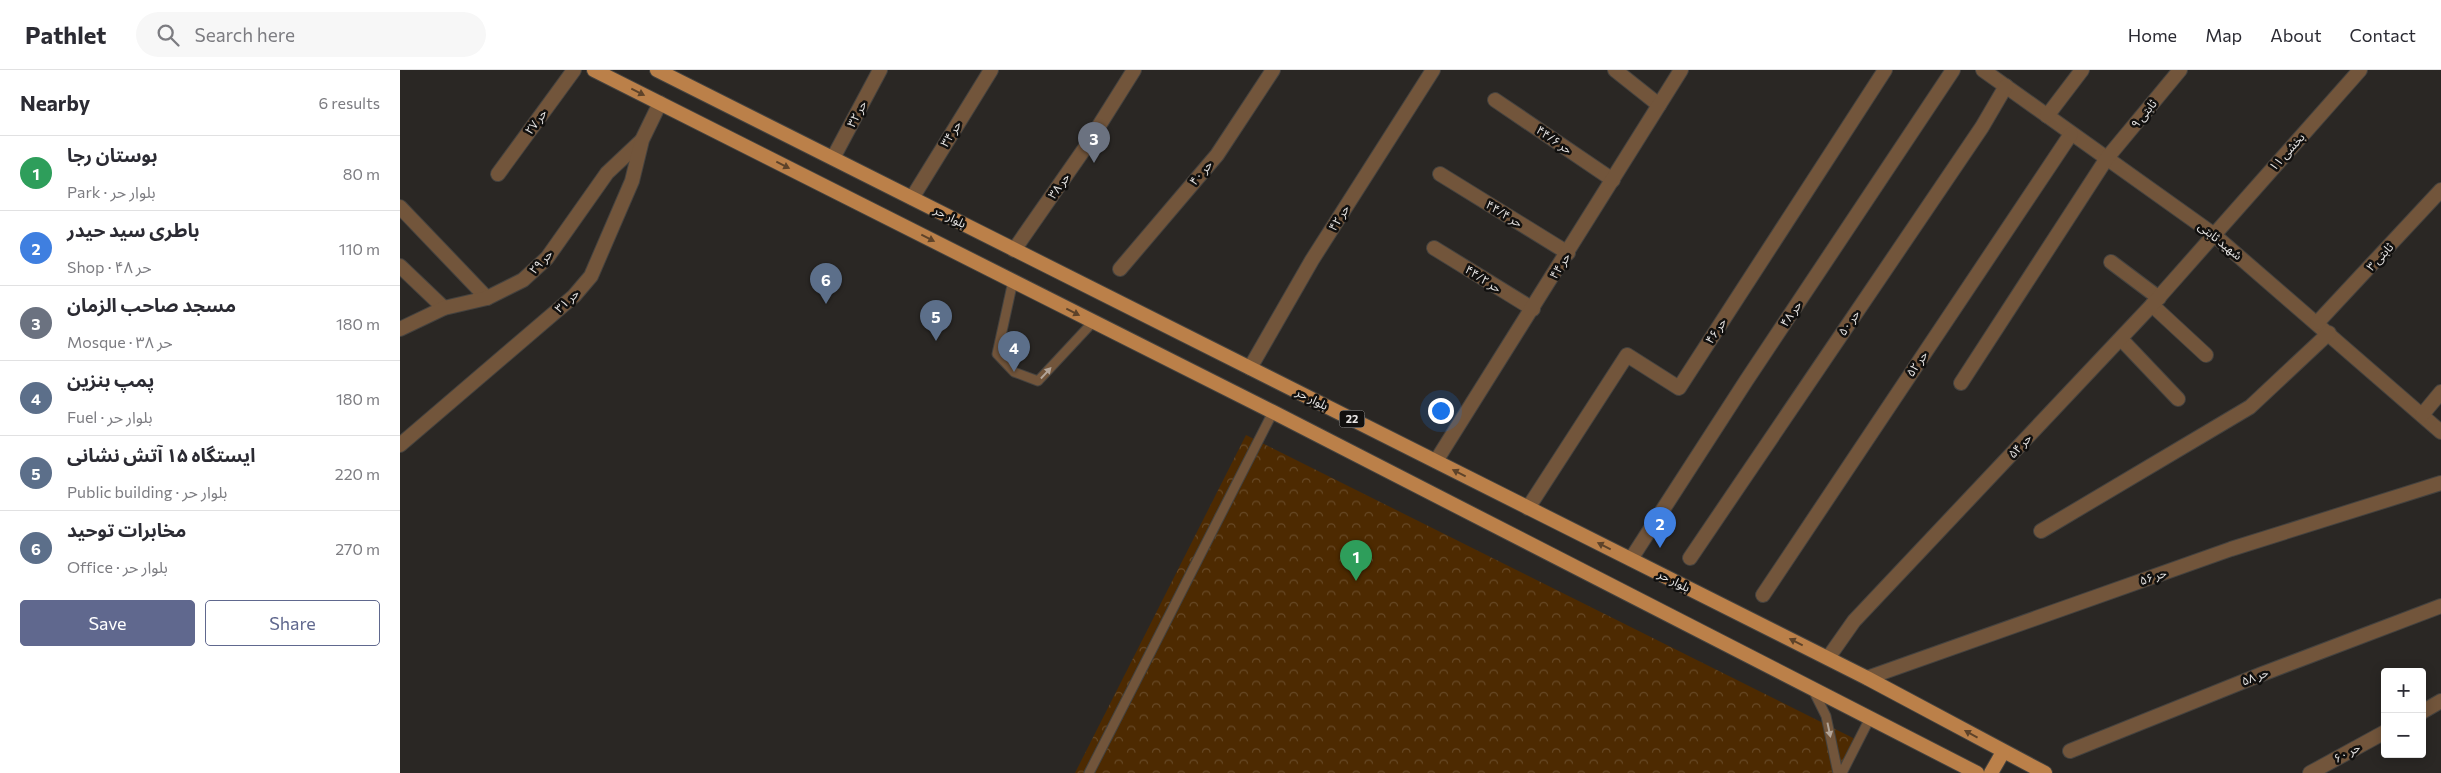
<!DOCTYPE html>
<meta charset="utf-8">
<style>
body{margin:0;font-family:Commissioner,"Noto Sans Arabic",sans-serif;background:#f7f7f7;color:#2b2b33}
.controls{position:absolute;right:15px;bottom:15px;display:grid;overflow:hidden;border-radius:5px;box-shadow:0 2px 12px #0003}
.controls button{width:45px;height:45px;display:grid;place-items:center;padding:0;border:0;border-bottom:1px solid #e1e1e2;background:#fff;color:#2b2b33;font:25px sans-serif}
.you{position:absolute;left:1040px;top:340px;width:18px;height:18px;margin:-12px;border:4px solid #fff;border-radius:50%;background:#1a73e8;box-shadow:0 0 0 8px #1a73e833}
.badge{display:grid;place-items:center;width:32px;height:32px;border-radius:50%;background:#60688e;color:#fff;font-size:16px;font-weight:700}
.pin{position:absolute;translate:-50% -41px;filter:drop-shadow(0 1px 2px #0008)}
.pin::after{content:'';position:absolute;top:26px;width:18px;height:15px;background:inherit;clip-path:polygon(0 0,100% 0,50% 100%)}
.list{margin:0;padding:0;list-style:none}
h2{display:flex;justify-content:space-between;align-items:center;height:65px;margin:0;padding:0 20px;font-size:21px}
h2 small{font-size:16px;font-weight:400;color:#7c7c81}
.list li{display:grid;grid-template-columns:32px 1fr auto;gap:15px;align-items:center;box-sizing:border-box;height:75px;padding:0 20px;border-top:1px solid #e1e1e2}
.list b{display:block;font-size:19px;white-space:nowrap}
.list p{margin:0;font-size:16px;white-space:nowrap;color:#7c7c81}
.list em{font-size:16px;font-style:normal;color:#7c7c81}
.actions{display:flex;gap:10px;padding:15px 20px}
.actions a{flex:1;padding:11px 0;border:1px solid #60688e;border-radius:5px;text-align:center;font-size:18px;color:#60688e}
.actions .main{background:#60688e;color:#fff}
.icon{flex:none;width:28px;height:28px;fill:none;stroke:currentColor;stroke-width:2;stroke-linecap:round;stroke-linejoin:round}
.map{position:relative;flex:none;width:2041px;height:703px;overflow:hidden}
header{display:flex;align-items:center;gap:30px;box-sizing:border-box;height:70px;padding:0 25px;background:#fff;border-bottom:1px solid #e1e1e2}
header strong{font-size:24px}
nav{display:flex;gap:28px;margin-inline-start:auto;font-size:18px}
.search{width:350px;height:45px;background:#f7f7f7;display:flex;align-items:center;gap:12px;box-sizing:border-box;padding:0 18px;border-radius:28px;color:#7c7c81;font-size:19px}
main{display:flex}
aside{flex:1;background:#fff}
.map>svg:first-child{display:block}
.forest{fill:url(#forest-crowns)}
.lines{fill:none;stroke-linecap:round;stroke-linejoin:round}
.service-casing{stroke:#44423f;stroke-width:11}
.minor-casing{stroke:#44423f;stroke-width:16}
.primary-casing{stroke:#44423f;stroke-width:16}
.service{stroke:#72553b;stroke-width:9}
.minor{stroke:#72553b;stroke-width:14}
.primary{stroke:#bb8049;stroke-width:14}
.oneway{fill:#5d4229}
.oneway2{fill:#b2a498}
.labels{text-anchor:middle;stroke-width:5;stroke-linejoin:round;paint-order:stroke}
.shield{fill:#11100f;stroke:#a7a5a4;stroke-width:1}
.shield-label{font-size:11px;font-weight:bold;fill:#e7e5e4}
.street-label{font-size:12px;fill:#e7e5e4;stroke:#11100f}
</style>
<header>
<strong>Pathlet</strong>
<div class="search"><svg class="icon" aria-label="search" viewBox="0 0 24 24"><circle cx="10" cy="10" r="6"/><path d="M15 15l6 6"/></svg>Search here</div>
<nav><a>Home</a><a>Map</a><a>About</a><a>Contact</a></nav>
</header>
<main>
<aside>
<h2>Nearby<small>6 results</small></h2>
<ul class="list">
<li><span class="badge" style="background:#2e9e5b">1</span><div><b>بوستان رجا</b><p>Park · بلوار حر</p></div><em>80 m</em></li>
<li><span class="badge" style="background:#3f7fe0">2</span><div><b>باطری سید حیدر</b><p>Shop · حر ۴۸</p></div><em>110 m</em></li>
<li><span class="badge" style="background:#6b7280">3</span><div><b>مسجد صاحب الزمان</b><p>Mosque · حر ۳۸</p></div><em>180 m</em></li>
<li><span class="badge" style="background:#5c6f8a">4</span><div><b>پمپ بنزین</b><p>Fuel · بلوار حر</p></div><em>180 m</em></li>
<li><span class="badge" style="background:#5c6f8a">5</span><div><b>ایستگاه ۱۵ آتش نشانی</b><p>Public building · بلوار حر</p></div><em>220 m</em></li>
<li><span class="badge" style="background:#5c6f8a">6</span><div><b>مخابرات توحید</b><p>Office · بلوار حر</p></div><em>270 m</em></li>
</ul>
<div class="actions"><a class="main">Save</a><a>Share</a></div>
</aside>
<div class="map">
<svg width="2041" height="703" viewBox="0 0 2041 703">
<defs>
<pattern id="forest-crowns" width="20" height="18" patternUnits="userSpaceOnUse" patternTransform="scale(1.25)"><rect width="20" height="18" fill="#4d2a01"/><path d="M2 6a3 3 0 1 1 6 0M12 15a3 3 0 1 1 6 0" fill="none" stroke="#674926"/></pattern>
</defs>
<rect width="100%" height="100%" fill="#2a2724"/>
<path class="forest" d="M846 365 1457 670 1440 703H675Z"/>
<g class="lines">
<defs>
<g id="service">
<path d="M613 211 597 284 614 302 638 311 693 252"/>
<path d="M1413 620 1426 646 1438 703"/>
<path d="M689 703 873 342"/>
<path d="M1442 703 1470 648"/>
</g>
<g id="minor">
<path d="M1215 0 1259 35"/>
<path d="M1583 0 1813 164 2041 362"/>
<path d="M1095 30 1213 110"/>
<path d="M1647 46 1682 0"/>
<path d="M433 88 480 0"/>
<path d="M98 104 174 0"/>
<path d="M1040 104 1168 183"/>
<path d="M512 128 591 0"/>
<path d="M0 137 87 228"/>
<path d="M1034 178 1133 239"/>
<path d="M614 180 685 78 734 0"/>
<path d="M1711 192 1759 228"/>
<path d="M0 196 44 238"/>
<path d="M720 199 817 85 873 0"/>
<path d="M1752 235 1806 285"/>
<path d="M1917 253 2041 120"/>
<path d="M0 259 44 238 87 228 123 210 147 188 207 103 241 71"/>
<path d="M1721 269 1778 329"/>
<path d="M850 298 912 190 1033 0"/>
<path d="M1561 313 1707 88 1780 0"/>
<path d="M2022 345 2041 322"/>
<path d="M0 375 174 226 191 206 232 111 242 70 260 33"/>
<path d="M1036 391 1281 0"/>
<path d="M1128 438 1227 285 1279 318 1485 0"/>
<path d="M1641 461 1850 337 1929 263"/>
<path d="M1290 488 1582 57 1606 16"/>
<path d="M1231 489 1346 311 1553 0"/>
<path d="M1363 525 1671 64"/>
<path d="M1428 588 1454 551 1752 235 1960 0"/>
<path d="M1467 608 1831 479 2041 413"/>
<path d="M2022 642 2041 631"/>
<path d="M1670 681 1862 604 2041 536"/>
<path d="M1910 703 1985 662"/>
</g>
<g id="primary">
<path d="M194 0 873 342 1577 703"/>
<path d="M257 0 1467 608 1645 703"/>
<path d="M1591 703 1603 682"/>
</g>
</defs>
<use href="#service" class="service-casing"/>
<use href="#minor" class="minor-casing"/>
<use href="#primary" class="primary-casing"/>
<use href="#service" class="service"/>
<use href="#minor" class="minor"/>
<use href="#primary" class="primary"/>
</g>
<defs><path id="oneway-solid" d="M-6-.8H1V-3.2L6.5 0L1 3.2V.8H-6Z" transform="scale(1.25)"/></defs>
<g class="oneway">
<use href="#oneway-solid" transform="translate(238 22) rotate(27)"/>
<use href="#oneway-solid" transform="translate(383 95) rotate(27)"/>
<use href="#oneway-solid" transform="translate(528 168) rotate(27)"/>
<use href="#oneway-solid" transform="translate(673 242) rotate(27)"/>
<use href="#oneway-solid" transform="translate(1059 403) rotate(-153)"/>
<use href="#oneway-solid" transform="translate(1204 476) rotate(-153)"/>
<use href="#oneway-solid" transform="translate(1396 572) rotate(-153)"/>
<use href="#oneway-solid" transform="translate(1571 664) rotate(-151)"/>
</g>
<g class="oneway2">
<use href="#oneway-solid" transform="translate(646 303) rotate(-47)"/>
<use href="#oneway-solid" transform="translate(1429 660) rotate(78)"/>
</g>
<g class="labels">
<rect class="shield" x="939.5" y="340.5" width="25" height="17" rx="4"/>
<g class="shield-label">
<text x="952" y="353">22</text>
</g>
<g class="street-label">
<text transform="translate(457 44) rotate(-62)" y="4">حر ۳۲</text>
<text transform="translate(1744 44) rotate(-51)" y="4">ثابتی ۹</text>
<text transform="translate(136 52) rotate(-54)" y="4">حر ۲۷</text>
<text transform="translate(551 64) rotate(-58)" y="4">حر ۳۴</text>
<text transform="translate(1154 70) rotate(34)" y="4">حر ۴۴/۶</text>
<text transform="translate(1887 82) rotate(-48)" y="4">بخشی ۱۱</text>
<text transform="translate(801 103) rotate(-50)" y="4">حر ۴۰</text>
<text transform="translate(659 116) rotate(-55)" y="4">حر ۳۸</text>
<text transform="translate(1104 144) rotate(31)" y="4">حر ۴۴/۴</text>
<text transform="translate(550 147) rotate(27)" y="4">بلوار حر</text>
<text transform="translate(939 148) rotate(-58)" y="4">حر ۴۲</text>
<text transform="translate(1820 171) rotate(39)" y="4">شهید ثابتی</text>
<text transform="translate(1980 187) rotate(-47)" y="4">ثابتی ۳</text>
<text transform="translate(141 192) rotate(-47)" y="4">حر ۲۹</text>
<text transform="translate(1160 196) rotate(-58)" y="4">حر ۴۴</text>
<text transform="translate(1083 209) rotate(32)" y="4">حر ۴۴/۲</text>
<text transform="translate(167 231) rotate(-43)" y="4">حر ۳۱</text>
<text transform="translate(1391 244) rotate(-56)" y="4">حر ۴۸</text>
<text transform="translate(1449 253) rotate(-56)" y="4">حر ۵۰</text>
<text transform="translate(1316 261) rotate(-57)" y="4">حر ۴۶</text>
<text transform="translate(1517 294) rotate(-56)" y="4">حر ۵۲</text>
<text transform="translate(912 329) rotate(27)" y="4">بلوار حر</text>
<text transform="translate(1620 376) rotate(-47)" y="4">حر ۵۴</text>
<text transform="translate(1753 507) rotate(-19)" y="4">حر ۵۶</text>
<text transform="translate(1274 511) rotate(27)" y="4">بلوار حر</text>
<text transform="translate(1855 607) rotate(-21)" y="4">حر ۵۸</text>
<text transform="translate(1947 683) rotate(-29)" y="4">حر ۶۰</text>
</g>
</g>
</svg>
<div class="controls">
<button>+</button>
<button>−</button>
</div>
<div class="you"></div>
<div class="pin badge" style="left:956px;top:511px;background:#2e9e5b">1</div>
<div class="pin badge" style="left:1260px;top:478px;background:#3f7fe0">2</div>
<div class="pin badge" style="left:694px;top:93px;background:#6b7280">3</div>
<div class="pin badge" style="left:614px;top:302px;background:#5c6f8a">4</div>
<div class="pin badge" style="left:536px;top:271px;background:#5c6f8a">5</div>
<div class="pin badge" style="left:426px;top:234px;background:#5c6f8a">6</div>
</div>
</main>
